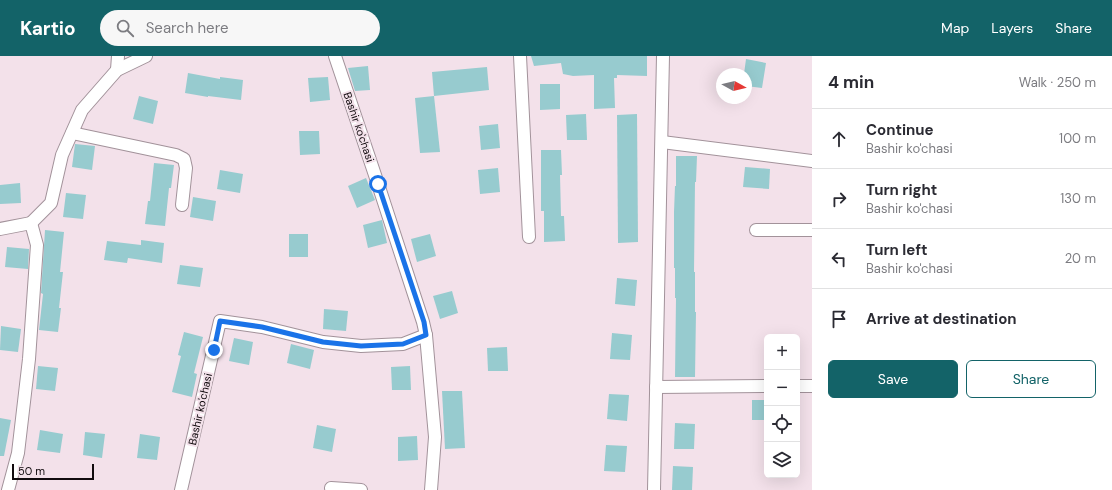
<!DOCTYPE html>
<meta charset="utf-8">
<style>
body{margin:0;font-family:"DM Sans",sans-serif;background:#f7f7f7;color:#2b2b33}
.controls{position:absolute;right:12px;bottom:12px;display:grid;overflow:hidden;border-radius:6px;box-shadow:0 4px 16px #0002}
.controls button{width:36px;height:36px;display:grid;place-items:center;padding:0;border:0;border-bottom:1px solid #e1e1e2;background:#fff;color:#2b2b33;font:20px sans-serif}
.compass{position:absolute;left:716px;top:12px;width:36px;height:36px;border-radius:50%;background:#fff;box-shadow:0 4px 16px #0002;rotate:98deg}
.scale{position:absolute;left:12px;bottom:10px;width:82px;box-sizing:border-box;padding-left:4px;border:2px solid #110b0e;border-top:0;font-size:11px;line-height:14px;white-space:nowrap;color:#110b0e;-webkit-text-stroke:3px #f3e1ea;paint-order:stroke}
.stop{position:absolute;width:12px;height:12px;margin:-9px;border:3px solid #1a73e8;border-radius:50%;background:#fff}
.stop.end{background:#1a73e8;border-color:#fff;box-shadow:0 1px 4px #0008}
.list{margin:0;padding:0;list-style:none}
h2{display:flex;justify-content:space-between;align-items:center;height:52px;margin:0;padding:0 16px;font-size:17px}
h2 small{font-size:13px;font-weight:400;color:#7c7c81}
.list li{display:grid;grid-template-columns:26px 1fr auto;gap:12px;align-items:center;box-sizing:border-box;height:60px;padding:0 16px;border-top:1px solid #e1e1e2}
.list b{display:block;font-size:15px;white-space:nowrap}
.list p{margin:0;font-size:13px;white-space:nowrap;color:#7c7c81}
.list em{font-size:13px;font-style:normal;color:#7c7c81}
.actions{display:flex;gap:8px;padding:12px 16px}
.actions a{flex:1;padding:9px 0;border:1px solid #136368;border-radius:6px;text-align:center;font-size:14px;color:#136368}
.actions .main{background:#136368;color:#fff}
.icon{flex:none;width:22px;height:22px;fill:none;stroke:currentColor;stroke-width:2;stroke-linecap:round;stroke-linejoin:round}
.map{position:relative;flex:none;width:812px;height:434px;overflow:hidden}
header{display:flex;align-items:center;gap:24px;box-sizing:border-box;height:56px;padding:0 20px;background:#136368;color:#fff}
header strong{font-size:19px}
nav{display:flex;gap:22px;margin-inline-start:auto;font-size:14px}
.search{width:280px;height:36px;background:#f7f7f7;display:flex;align-items:center;gap:10px;box-sizing:border-box;padding:0 14px;border-radius:22px;color:#7c7c81;font-size:15px}
main{display:flex}
aside{flex:1;background:#fff}
.map>svg:first-child{display:block}
.building{fill:#97cbcf}
.lines{fill:none;stroke-linecap:round;stroke-linejoin:round}
.street-casing{stroke:#a2929a;stroke-width:14}
.street{stroke:#fff;stroke-width:12}
.route{stroke:#1a73e8;stroke-width:5}
.labels{text-anchor:middle;stroke-width:4;stroke-linejoin:round;paint-order:stroke}
.street-label{font-size:11px;fill:#110b0e;stroke:#f3e1ea}
</style>
<header>
<strong>Kartio</strong>
<div class="search"><svg class="icon" aria-label="search" viewBox="0 0 24 24"><circle cx="10" cy="10" r="6"/><path d="M15 15l6 6"/></svg>Search here</div>
<nav><a>Map</a><a>Layers</a><a>Share</a></nav>
</header>
<main>
<div class="map">
<svg width="812" height="434" viewBox="0 0 812 434">
<rect width="100%" height="100%" fill="#f3e1ea"/>
<g class="building">
<path d="M531 0H647V20L617 19V22H614L615 52 594 53V19L573 20 563 18 561 7 534 10Z"/>
<path d="M746 3 766 7 762 32 746 30V18H744Z"/>
<path d="M368 10 370 34 355 35 348 12Z"/>
<path d="M487 11 489 34 434 40 432 16Z"/>
<path d="M188 17 220 23V21L243 24 241 44 208 40V41L185 37Z"/>
<path d="M328 21 330 44 310 46 308 22Z"/>
<path d="M540 28H560V53L540 54Z"/>
<path d="M139 40 158 45 153 68 133 63Z"/>
<path d="M434 40 440 96 420 97 415 42Z"/>
<path d="M586 58 587 84H567L566 59Z"/>
<path d="M637 58 638 186 618 187 617 59Z"/>
<path d="M498 68 500 92 481 94 479 70Z"/>
<path d="M299 75H319L320 98 300 99Z"/>
<path d="M75 88 95 90 92 114 72 111Z"/>
<path d="M541 94H561L562 119H560L561 160H564L565 185 544 186V155H541Z"/>
<path d="M676 100H697L696 126H695L694 216H695V256H696L695 321H675L676 242H675V212H674V156L675 130H676Z"/>
<path d="M154 107 174 109 171 132H169L165 170 145 168 148 145H150Z"/>
<path d="M745 111 770 113 769 133 743 131Z"/>
<path d="M498 112 500 136 480 138 478 114Z"/>
<path d="M220 114 243 118 240 137 217 133Z"/>
<path d="M366 122 375 144 357 152 348 130Z"/>
<path d="M20 127 21 147 0 148V129Z"/>
<path d="M66 137 86 139 83 163 63 161Z"/>
<path d="M193 141 216 145 213 165 190 161Z"/>
<path d="M382 164 387 187 368 192 363 169Z"/>
<path d="M45 174 64 176 60 216H63L59 252H61L58 276 39 274 43 238 41 237Z"/>
<rect x="289" y="178" width="19" height="23"/>
<path d="M430 178 436 200 417 206 411 183Z"/>
<path d="M141 184 164 187 162 207 128 202 127 207 104 204 107 185 141 189Z"/>
<path d="M7 191 29 193 28 213 5 211Z"/>
<path d="M180 209 203 212 200 231 177 228Z"/>
<path d="M617 222 637 224 635 250 615 248Z"/>
<path d="M452 235 458 257 440 263 433 240Z"/>
<path d="M324 253 348 255 346 275 323 273Z"/>
<path d="M1 270 21 273 18 296 0 294Z"/>
<path d="M184 276 203 281 194 317 197 318 192 341 172 336 181 300 178 299Z"/>
<path d="M612 277 632 279 630 304 610 303Z"/>
<path d="M234 282 253 286 249 309 229 305Z"/>
<path d="M291 288 314 294 310 313 287 307Z"/>
<path d="M507 291 508 315H488L487 292Z"/>
<path d="M38 310 58 312 55 335 36 333Z"/>
<path d="M410 310 411 334H392L391 311Z"/>
<path d="M442 335H462L465 392 445 393Z"/>
<path d="M609 338 629 339 627 365 607 363Z"/>
<rect x="752" y="344" width="15" height="20"/>
<path d="M0 362 11 364 4 400H0Z"/>
<path d="M675 367 695 368 694 393H674Z"/>
<path d="M317 369 336 373 332 396 313 392Z"/>
<path d="M40 374 63 378 60 397 37 394Z"/>
<path d="M85 376 105 378 102 402 83 399Z"/>
<path d="M140 378 160 381 157 404 137 402Z"/>
<path d="M417 380 418 404 398 405V381Z"/>
<path d="M606 389 627 390 625 416 604 415Z"/>
<path d="M673 410 693 411 692 434H672Z"/>
</g>
<g class="lines">
<defs>
<g id="street">
<path d="M335 0 378 128 423 266 426 279 435 381 431 434"/>
<path d="M520 0 529 181"/>
<path d="M117 14 118 0"/>
<path d="M72 77 176 99 184 103 186 112 182 149"/>
<path d="M662 86 812 105"/>
<path d="M31 167 51 147 62 99 82 54 117 14 146 0"/>
<path d="M0 173 31 167"/>
<path d="M756 174H812"/>
<path d="M797 330H812"/>
<path d="M656 331 767 330"/>
<path d="M331 432 361 434"/>
<path d="M8 434 18 397 29 303 37 189 31 167"/>
<path d="M181 434 220 265 262 271 323 286 361 290 403 288 426 279"/>
<path d="M654 434 663 0"/>
</g>
</defs>
<use href="#street" class="street-casing"/>
<use href="#street" class="street"/>
</g>
<g class="lines">
<path class="route" d="M214 294 220 265 262 271 323 286 361 290 403 288 426 279 424 266 378 128"/>
</g>
<g class="labels">
<g class="street-label">
<text transform="translate(359 71) rotate(71)" y="4">Bashir ko'chasi</text>
<text transform="translate(200 353) rotate(-77)" y="4">Bashir ko'chasi</text>
</g>
</g>
</svg>
<div class="controls">
<button>+</button>
<button>−</button>
<button><svg class="icon" aria-label="locate" viewBox="0 0 24 24"><circle cx="12" cy="12" r="6"/><path d="M12 2v4M12 18v4M2 12h4M18 12h4"/></svg></button>
<button><svg class="icon" aria-label="layers" viewBox="0 0 24 24"><path d="M12 4l9 5-9 5-9-5zM3 14l9 5 9-5"/></svg></button>
</div>
<svg class="compass" viewBox="-18 -18 36 36"><path d="M0-13l5 13h-10z" fill="#e53935"/><path d="M0 13l5-13h-10z" fill="#7c7c81"/></svg>
<div class="scale">50 m</div>
<div class="stop" style="left:378px;top:128px"></div>
<div class="stop end" style="left:214px;top:294px"></div>
</div>
<aside>
<h2>4 min<small>Walk · 250 m</small></h2>
<ul class="list">
<li><svg class="icon" aria-label="ahead" viewBox="0 0 24 24"><path d="M12 20V5M6 11l6-6 6 6"/></svg><div><b>Continue</b><p>Bashir ko'chasi</p></div><em>100 m</em></li>
<li><svg class="icon" aria-label="right" viewBox="0 0 24 24"><path d="M7 20v-9h11M14 6l5 5-5 5"/></svg><div><b>Turn right</b><p>Bashir ko'chasi</p></div><em>130 m</em></li>
<li><svg class="icon" aria-label="left" viewBox="0 0 24 24"><path d="M17 20v-9H6M10 6l-5 5 5 5"/></svg><div><b>Turn left</b><p>Bashir ko'chasi</p></div><em>20 m</em></li>
<li><svg class="icon" aria-label="arrive" viewBox="0 0 24 24"><path d="M6 21V4h12l-3 4 3 4H6"/></svg><div><b>Arrive at destination</b></div></li>
</ul>
<div class="actions"><a class="main">Save</a><a>Share</a></div>
</aside>
</main>
